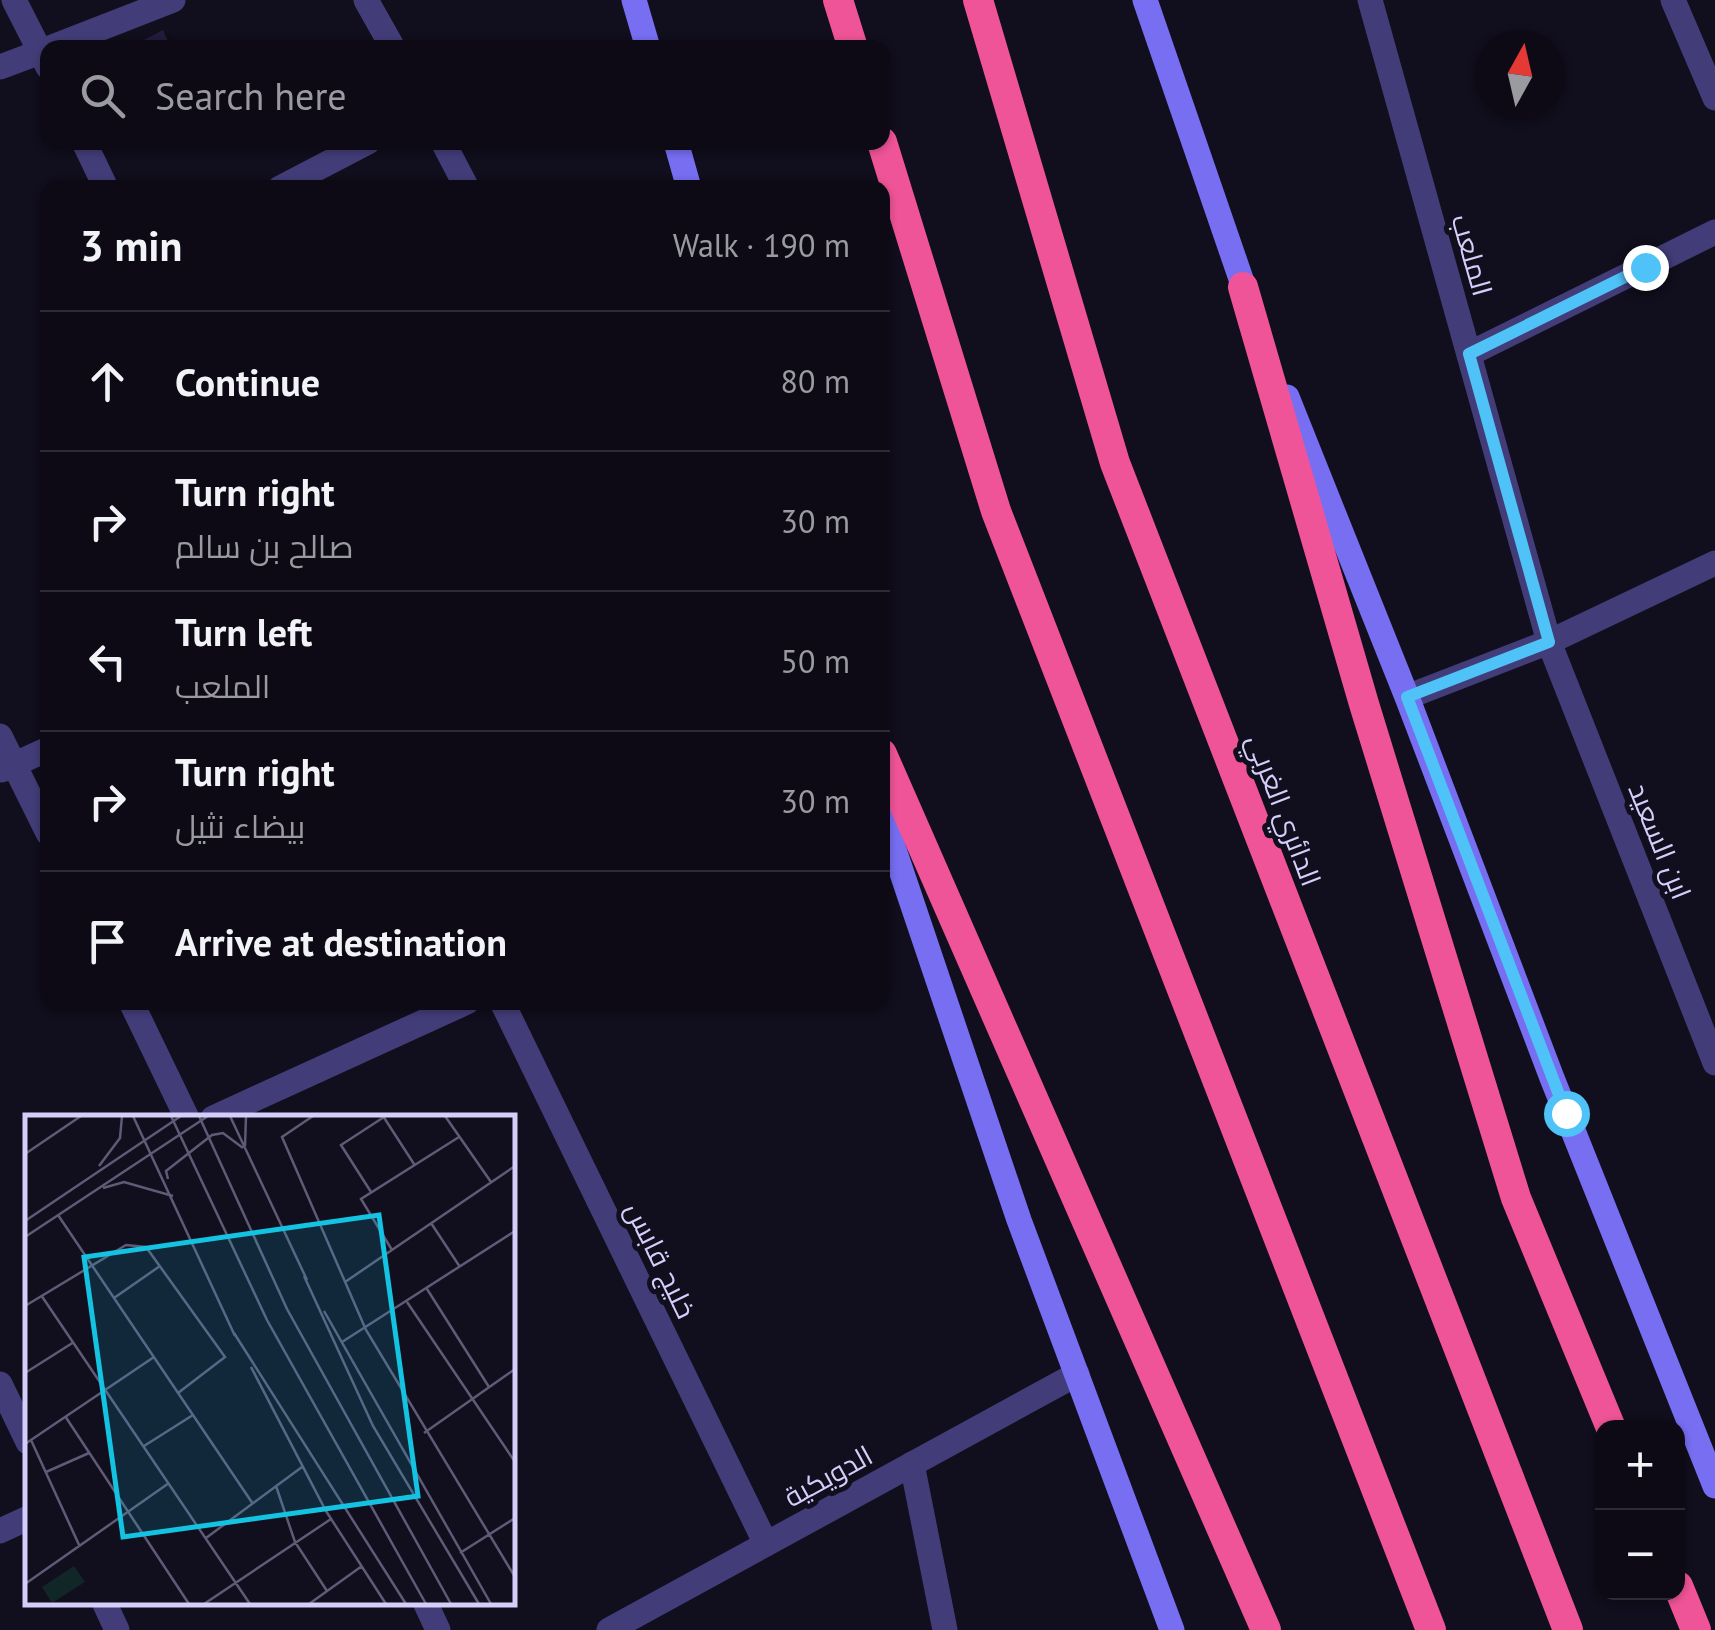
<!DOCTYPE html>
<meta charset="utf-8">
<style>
body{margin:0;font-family:"PT Sans",Cairo,sans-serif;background:#1b1823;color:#f1f3f6}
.controls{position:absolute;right:30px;bottom:30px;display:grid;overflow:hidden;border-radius:20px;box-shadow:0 2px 8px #0004}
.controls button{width:90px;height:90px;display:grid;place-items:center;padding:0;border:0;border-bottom:2px solid #2d2b35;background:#0d0a16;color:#f1f3f6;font:50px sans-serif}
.compass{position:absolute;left:1475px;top:30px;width:90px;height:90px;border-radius:50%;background:#0d0a16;box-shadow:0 2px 8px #0004;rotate:8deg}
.stop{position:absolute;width:30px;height:30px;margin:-22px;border:8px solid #4fc3f7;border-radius:50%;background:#fff}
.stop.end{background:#4fc3f7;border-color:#fff;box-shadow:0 2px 10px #0008}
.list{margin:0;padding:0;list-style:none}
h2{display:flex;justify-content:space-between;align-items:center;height:130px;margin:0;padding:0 40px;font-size:42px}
h2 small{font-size:32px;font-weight:400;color:#9a9aa1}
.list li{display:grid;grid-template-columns:65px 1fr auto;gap:30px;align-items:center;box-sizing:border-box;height:140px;padding:0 40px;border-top:2px solid #2d2b35}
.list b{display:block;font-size:38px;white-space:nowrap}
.list p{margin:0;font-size:32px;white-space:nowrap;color:#9a9aa1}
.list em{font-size:32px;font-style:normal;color:#9a9aa1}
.icon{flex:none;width:55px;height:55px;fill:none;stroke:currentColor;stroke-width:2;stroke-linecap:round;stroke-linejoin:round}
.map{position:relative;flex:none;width:1715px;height:1630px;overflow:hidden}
.search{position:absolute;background:#0d0a16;box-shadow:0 2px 8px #0004;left:40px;top:40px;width:850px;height:110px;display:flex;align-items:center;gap:25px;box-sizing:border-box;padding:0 35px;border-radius:20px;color:#9a9aa1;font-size:38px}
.panel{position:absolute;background:#0d0a16;box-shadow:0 2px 8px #0004;left:40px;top:180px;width:850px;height:830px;border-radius:20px}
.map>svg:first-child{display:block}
.building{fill:#241b3d;filter:url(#shadow)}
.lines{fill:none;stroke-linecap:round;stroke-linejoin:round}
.street{stroke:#423d78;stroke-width:25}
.secondary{stroke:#776ef2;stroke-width:25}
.highway{stroke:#f05498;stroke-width:30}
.route{stroke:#4fc3f7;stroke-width:12}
.labels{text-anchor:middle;stroke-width:10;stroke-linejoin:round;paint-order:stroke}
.street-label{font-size:28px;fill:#d5cefb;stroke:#110e1d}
.inset-road{fill:none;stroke:#5f5b76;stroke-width:2.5}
.view{fill:#14c3e1;fill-opacity:0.15;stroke:#14c3e1;stroke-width:5}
.inset-edge{fill:none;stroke:#d5cefb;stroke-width:5}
</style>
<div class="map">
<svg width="1715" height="1630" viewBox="0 0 1715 1630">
<defs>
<filter id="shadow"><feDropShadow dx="9" dy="9" stdDeviation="5" flood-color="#0009"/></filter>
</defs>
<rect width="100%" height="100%" fill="#110e1d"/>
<path class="building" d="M163 30 171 48H129Z"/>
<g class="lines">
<g class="street">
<path d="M14 0 48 67"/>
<path d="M366 0 393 48"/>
<path d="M1370 0 1549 642 1715 1063"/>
<path d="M1673 0 1715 98"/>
<path d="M50 48 173 0"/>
<path d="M0 67 48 49"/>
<path d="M84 142 106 188"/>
<path d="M443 142 467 188"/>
<path d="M280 188 368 142"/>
<path d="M1469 354 1715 232"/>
<path d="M1407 697 1549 642 1715 563"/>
<path d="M0 736 48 833"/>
<path d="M2 770 48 749"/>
<path d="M131 1002 187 1118"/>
<path d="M502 1002 766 1544"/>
<path d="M213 1118 467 1002"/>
<path d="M0 1384 28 1442"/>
<path d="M912 1464 945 1630"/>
<path d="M0 1531 28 1518"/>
<path d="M104 1602 117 1630"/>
<path d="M425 1602 438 1630"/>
<path d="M609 1630 1077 1374"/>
</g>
<g class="secondary">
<path d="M634 0 648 48"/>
<path d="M1145 0 1250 305"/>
<path d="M676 142 689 188"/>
<path d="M1287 397 1407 697 1552 1078 1715 1486"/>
<path d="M882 814 1019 1220 1172 1630"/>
</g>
<g class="highway">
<path d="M838 0 853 48"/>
<path d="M978 0 1115 463 1568 1630"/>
<path d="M882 142 996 511 1431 1630"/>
<path d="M1243 287 1364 704 1516 1198 1611 1428"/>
<path d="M882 754 1266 1630"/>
<path d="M1678 1586 1696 1630"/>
</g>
</g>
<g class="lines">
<path class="route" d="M1566 1113 1407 697 1549 642 1469 354 1645 267"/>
</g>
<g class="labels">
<g class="street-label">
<text transform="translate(1472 255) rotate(74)" y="10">الملعب</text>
<text transform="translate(1284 810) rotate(69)" y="10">الدائري الغربي</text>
<text transform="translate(1660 841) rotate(68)" y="10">ابن السعيد</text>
<text transform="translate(661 1260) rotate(64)" y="10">خليج قابس</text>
<text transform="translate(828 1476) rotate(-29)" y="10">الدويكية</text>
</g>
</g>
<g transform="translate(25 1115)">
<rect width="490" height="490" fill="#110e1d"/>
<path d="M49 451 60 467 27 488 17 472Z" fill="#112627"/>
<path class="inset-road" d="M108 1 210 221M146 1 242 205 401 489M174 1 262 194 426 489M205 1 282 165M288 1 257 22 341 215 490 462M358 1 389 49M420 1 466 67M220 31 221 1M0 39 56 1M74 51 95 23 97 1M143 64 141 56 187 20 198 18 218 33M78 73 99 67 148 81M346 77 316 30 359 2M33 100 228 389M0 106 156 1M406 108 435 152M0 122 183 1M367 135 336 84 434 22M279 161 348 311 454 489M320 167 490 51M402 174 464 272M16 180 225 489M89 183 135 151M382 187 490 347M0 191 101 130 121 132 200 242 153 278M299 196 466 489M209 218 381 489M317 227 490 116M226 252 301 396 361 489M0 258 49 227M40 301 164 489M399 318 490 254M6 325 55 432M0 329 129 242M119 331 168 300M21 357 64 338M251 371 270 427 302 476M181 423 277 352M435 438 490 403M0 469 144 368M179 489 306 404M284 489 337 451"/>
<path class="view" d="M354 100 393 381 98 422 59 142Z"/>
<rect width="490" height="490" class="inset-edge"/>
</g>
</svg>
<div class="controls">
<button>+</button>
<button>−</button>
</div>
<svg class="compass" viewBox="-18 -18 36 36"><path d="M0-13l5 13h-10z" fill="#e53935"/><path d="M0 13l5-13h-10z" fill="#9a9aa1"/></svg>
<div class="stop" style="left:1566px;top:1113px"></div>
<div class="stop end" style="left:1645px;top:267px"></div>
<div class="search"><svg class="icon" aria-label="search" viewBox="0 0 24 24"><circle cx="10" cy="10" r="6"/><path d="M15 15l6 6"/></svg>Search here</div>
<section class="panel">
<h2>3 min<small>Walk · 190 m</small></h2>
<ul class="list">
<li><svg class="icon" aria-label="ahead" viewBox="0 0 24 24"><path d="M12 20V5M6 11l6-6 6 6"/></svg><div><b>Continue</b></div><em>80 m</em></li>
<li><svg class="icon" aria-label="right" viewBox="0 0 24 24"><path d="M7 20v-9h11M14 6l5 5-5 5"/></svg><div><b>Turn right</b><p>صالح بن سالم</p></div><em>30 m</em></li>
<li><svg class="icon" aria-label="left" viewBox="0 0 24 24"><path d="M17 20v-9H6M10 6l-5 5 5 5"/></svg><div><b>Turn left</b><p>الملعب</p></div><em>50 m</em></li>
<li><svg class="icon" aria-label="right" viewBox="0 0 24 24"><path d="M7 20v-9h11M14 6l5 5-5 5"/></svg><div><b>Turn right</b><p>بيضاء نثيل</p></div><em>30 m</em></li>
<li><svg class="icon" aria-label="arrive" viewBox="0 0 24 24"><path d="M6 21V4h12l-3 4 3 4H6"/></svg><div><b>Arrive at destination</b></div></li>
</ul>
</section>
</div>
